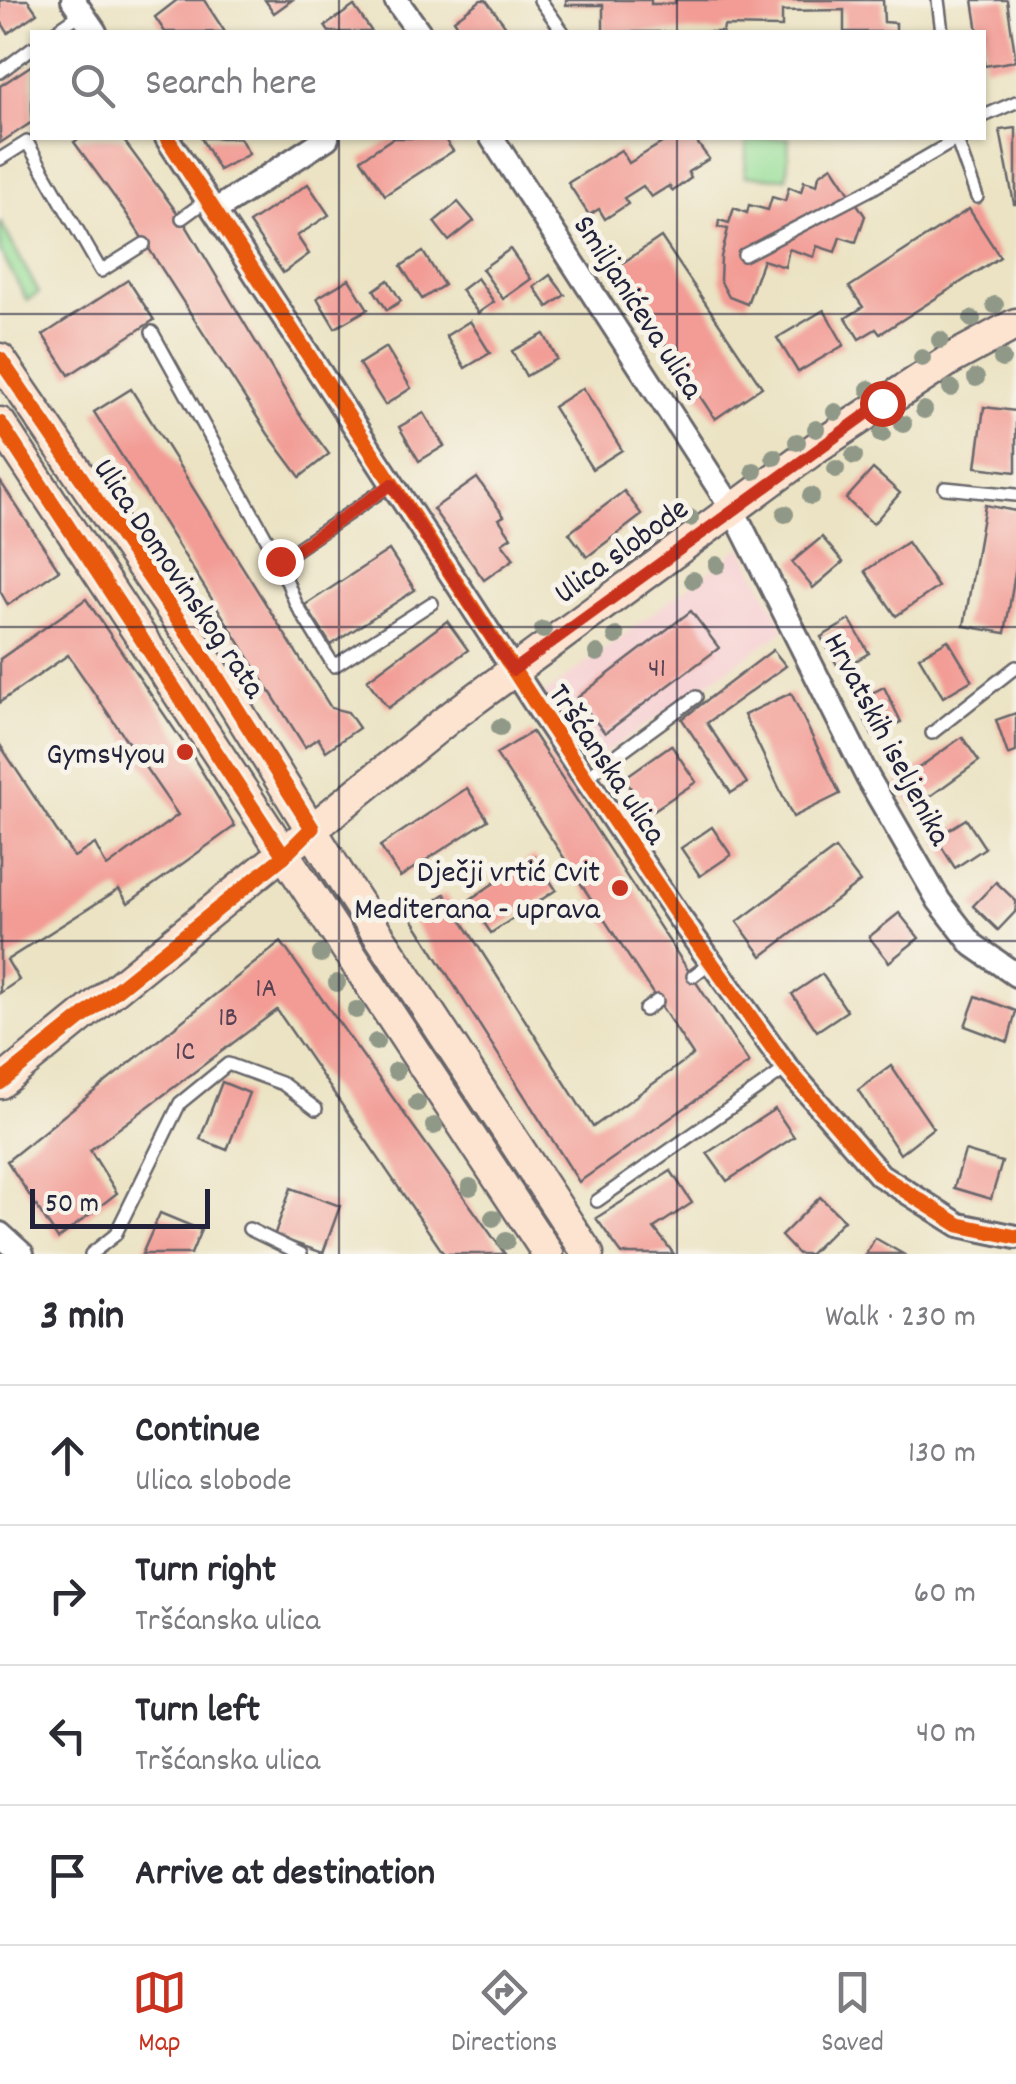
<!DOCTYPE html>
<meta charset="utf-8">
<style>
body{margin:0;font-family:Dekko,sans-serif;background:#f7f7f7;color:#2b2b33}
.scale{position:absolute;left:30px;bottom:25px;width:180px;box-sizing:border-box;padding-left:10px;border:5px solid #22223b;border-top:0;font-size:28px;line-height:35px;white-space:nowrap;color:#22223b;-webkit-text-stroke:8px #f7f3e8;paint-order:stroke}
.stop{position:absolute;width:30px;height:30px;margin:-22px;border:8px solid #c8321e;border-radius:50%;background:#fff}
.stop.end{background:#c8321e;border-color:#fff;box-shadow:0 2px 10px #0008}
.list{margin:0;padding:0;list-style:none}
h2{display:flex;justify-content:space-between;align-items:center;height:130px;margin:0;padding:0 40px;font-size:42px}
h2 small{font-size:32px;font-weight:400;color:#7c7c81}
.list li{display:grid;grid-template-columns:65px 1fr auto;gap:30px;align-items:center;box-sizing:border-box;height:140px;padding:0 40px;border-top:2px solid #e1e1e2}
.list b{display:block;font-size:38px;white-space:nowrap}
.list p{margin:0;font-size:32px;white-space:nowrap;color:#7c7c81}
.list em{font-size:32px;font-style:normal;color:#7c7c81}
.icon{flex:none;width:55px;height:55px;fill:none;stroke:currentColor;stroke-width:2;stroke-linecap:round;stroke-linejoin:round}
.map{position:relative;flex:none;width:1016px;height:1254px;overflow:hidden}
.search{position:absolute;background:#fff;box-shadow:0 2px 8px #0004;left:30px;right:30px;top:30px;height:110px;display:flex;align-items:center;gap:25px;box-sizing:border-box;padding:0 35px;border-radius:0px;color:#7c7c81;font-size:38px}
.sheet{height:690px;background:#fff}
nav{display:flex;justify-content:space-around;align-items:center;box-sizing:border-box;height:140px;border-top:2px solid #e1e1e2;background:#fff;font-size:28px;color:#7c7c81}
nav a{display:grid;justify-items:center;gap:5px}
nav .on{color:#c8321e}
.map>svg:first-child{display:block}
.built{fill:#f7cfd3}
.green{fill:#97df99;stroke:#5c806a;stroke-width:2.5}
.building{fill:#f29c95}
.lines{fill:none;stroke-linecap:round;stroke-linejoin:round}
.lane-casing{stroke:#68666b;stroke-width:16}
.street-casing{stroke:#68666b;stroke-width:28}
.secondary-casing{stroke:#68666b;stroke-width:35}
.lane{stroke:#fff;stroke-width:11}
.street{stroke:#fff;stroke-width:22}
.secondary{stroke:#fde4d1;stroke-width:30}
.cycleway-casing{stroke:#f7f3e8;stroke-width:21}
.cycleway{stroke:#e8590c;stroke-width:15}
.tree{fill:#909888}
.route{stroke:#c8321e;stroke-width:12}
.grid{fill:none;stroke:#22223b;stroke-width:2.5;stroke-opacity:0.55}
.poi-dot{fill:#c8321e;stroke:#f7f3e8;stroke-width:4}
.labels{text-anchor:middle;stroke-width:10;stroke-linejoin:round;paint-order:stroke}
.number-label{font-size:28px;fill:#564052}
.street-label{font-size:32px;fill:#22223b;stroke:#f7f3e8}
.poi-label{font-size:32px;fill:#22223b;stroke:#f7f3e8;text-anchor:end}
</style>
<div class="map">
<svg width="1016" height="1254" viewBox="0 0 1016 1254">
<rect width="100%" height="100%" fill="#f7f3e8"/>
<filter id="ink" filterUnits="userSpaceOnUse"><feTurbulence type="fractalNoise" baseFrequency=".01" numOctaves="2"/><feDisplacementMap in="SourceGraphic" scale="20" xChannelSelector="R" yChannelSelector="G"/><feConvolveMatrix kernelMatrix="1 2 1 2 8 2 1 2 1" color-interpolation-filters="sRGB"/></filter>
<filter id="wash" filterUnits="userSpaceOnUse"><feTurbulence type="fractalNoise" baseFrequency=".0048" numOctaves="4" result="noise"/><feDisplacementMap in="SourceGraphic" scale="40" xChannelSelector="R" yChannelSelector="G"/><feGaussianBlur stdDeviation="2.25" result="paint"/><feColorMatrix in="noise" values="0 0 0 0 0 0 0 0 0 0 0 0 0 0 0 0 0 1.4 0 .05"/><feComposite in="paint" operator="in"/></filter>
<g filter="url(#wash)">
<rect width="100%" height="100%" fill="#ebe3c3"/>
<path class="built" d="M742 546 785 630 587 765 541 697Z"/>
<g class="green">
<path d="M747 138H789L787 178 745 176Z"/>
<path d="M0 221 39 293 27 300 0 251Z"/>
</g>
<g id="blocks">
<g class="building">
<path d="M0 0H28L37 13 8 33 0 20Z"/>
<path d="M177 0H204L225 32H165L155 17Z"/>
<path d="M265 0H292L274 13Z"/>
<path d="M481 0H486L510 32H462L454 20Z"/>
<path d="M566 0H651V4H664L675 3V0H883L884 22 896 23V32H844V10L782 11V27L724 26 723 32H603V5H566Z"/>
<path d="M973 0H1007L1016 61 984 66V32H978Z"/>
<path d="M354 6 372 32H329L325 26Z"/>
<path d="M32 65V122L0 143V86Z"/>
<path d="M1016 128V204H1014L1000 130Z"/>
<path d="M80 138H122L184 222 297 411 329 454 300 477 268 434 126 213 74 142Z"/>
<path d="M201 138H240L249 154 219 170Z"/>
<path d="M393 138H444L453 151 385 195 361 159Z"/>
<path d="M670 138H694L709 159 688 172 691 178 673 191 669 186 651 197 643 186 624 198 628 204 605 219 599 209 589 215 568 183 621 150 629 163Z"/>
<path d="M832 166 865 216 856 242 840 237 835 252 817 246 814 257 789 249 785 267 763 260 747 304 729 297 720 280 721 257 728 229 718 227 719 220 729 223 734 208 747 213 749 205 768 210 772 197 785 201 789 187 801 192 804 181 817 185 819 175Z"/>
<path d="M308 184 329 215 297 236 309 254 283 273 249 223Z"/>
<path d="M458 202 474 221 449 241 434 222Z"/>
<path d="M969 209 1000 257 880 334 876 329 859 339 846 318 863 307 849 287Z"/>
<path d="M661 237 762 387 715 419 615 268Z"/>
<path d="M510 249 531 279 503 299 482 269Z"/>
<path d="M423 252 444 285 422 299 401 266Z"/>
<path d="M550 275 565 295 548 307 534 287Z"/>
<path d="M477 278 494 302 478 313 461 290Z"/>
<path d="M349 279 368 309 335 328 317 298Z"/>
<path d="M128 280 154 320 69 375 43 335Z"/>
<path d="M388 280 401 301 387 310 374 290Z"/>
<path d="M824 310 844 345 798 372 777 338Z"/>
<path d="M470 321 490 353 465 368 446 336Z"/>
<path d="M544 334 557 359 526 376 512 351Z"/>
<path d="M386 347 411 388 385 405 359 364Z"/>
<path d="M583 388 622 450 592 469 553 407Z"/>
<path d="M131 389 331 708 348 712 359 728 326 751 318 738 305 747 94 412Z"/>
<path d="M984 407 1016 411V472L976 467Z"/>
<path d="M424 413 444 446 419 461 399 427Z"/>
<path d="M873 469 900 493 873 524 846 499Z"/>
<path d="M477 478 504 516 499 519 511 537 502 543 514 559 484 580 433 509Z"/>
<path d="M0 481 59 570 8 605 0 591Z"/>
<path d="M624 491 642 515 587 557 569 533Z"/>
<path d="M985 505 1016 511V567L1005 633 964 626Z"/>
<path d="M822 537 843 562 813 588 792 562Z"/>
<path d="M907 542 938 587 896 616 865 571Z"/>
<path d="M389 550 415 590 331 645 305 605Z"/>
<path d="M86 599 195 760 235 826 128 903 119 889 7 960 19 980 0 993V745L74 857 95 844 107 867 178 815 68 655 0 702V659Z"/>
<path d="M691 611 719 648 605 733 577 698Z"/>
<path d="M850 620 869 653 840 670 821 637Z"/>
<path d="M447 621 468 650 388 708 367 680Z"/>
<path d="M948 640 972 680 943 697 919 657Z"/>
<path d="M773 650 786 666 707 723 747 783 731 793 682 719Z"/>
<path d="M884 687 901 722 872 735 856 701Z"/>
<path d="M791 693 840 794 793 817 744 715Z"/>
<path d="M1016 713V752L1008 755 996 720Z"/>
<path d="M532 732 749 1063 579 1182 411 917 445 894 593 1127 693 1055 496 754Z"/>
<path d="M962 737 979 761 914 808 896 784Z"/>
<path d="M671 745 696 782 648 814 624 778Z"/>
<path d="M467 788 488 820 400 877 380 846Z"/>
<path d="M966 819 985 848 955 868 936 838Z"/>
<path d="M712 827 731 855 700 876 681 848Z"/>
<path d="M835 849 860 882 762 956 737 922Z"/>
<path d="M534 856 556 890 491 933 469 900Z"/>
<path d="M996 882 1016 901V911L998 930 973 906Z"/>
<path d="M899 913 919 938 889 962 869 937Z"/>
<path d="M281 942 505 1254H444L277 1010 90 1150 117 1193 58 1239 7 1161Z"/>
<path d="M822 974 847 1011 817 1031 792 994Z"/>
<path d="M976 996 1016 1011 1008 1042 965 1026Z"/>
<path d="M891 1066 933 1128 900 1154 858 1090Z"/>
<path d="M222 1082 249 1093 227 1150 200 1139Z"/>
<path d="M775 1109 794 1137 727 1181 707 1153Z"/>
<path d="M965 1151 1002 1162 991 1199 954 1188Z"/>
<path d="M671 1171 692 1203 654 1228 674 1254H622L596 1218Z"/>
<path d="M291 1188 340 1206 323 1253 274 1236Z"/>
<path d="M820 1197 844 1220 810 1254H798L781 1236Z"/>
<path d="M160 1213 201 1230 191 1254H142Z"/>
<path d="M875 1238 903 1254H866Z"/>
</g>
</g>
</g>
<g filter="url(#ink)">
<use href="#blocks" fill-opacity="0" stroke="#68666b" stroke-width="2.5"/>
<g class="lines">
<defs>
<g id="lane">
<path d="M540 0 563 32"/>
<path d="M938 0 942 32"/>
<path d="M54 32 82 13"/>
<path d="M0 72 32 48"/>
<path d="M984 116 1016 102"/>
<path d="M956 138 977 197"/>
<path d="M0 159 27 142 101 271 144 244"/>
<path d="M182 218 208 199"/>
<path d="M744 255 873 188 959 138"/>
<path d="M152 332 279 561 296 604 334 666 432 603"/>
<path d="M945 488 1016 495"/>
<path d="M279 561 392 484"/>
<path d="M932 733 1016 667"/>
<path d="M585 778 696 697"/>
<path d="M693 976 711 962"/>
<path d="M645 1010 657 1001"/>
<path d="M597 1201 787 1068"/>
<path d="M249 1229 301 1254"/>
<path d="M91 1254 115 1235 180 1103 228 1064 283 1084 316 1109"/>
</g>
<g id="street">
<path d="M73 0 95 32"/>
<path d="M396 0 419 32"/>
<path d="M167 138 537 706 676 913 787 1068 880 1175 959 1225 1016 1237"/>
<path d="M492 138 733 510 868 778 939 901 973 945 1016 975"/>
<path d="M216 210 327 138"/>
<path d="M0 1234 22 1254"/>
</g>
<g id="secondary">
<path d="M0 359 210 666 345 884 588 1254"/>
<path d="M0 423 548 1254"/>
<path d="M0 1083 448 719 820 445 951 359 1016 324"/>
</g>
</defs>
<use href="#lane" class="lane-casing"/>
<use href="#street" class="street-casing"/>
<use href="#secondary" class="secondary-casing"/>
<use href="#lane" class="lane"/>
<use href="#street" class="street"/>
<use href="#secondary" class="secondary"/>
<defs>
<g id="cycleway">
<path d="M167 138 537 706 676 913 787 1068 880 1175 959 1225 1016 1237"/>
<path d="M0 359 210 666 312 828 284 856 0 1083"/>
<path d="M0 423 284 856"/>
</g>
</defs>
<use href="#cycleway" class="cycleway-casing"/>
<use href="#cycleway" class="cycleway"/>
</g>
<g class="tree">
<circle cx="995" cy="305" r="9"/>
<circle cx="972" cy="319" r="9"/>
<circle cx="940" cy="340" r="9"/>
<circle cx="922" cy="358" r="9"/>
<circle cx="1002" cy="359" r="9"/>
<circle cx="976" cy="378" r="9"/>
<circle cx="951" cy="388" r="9"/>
<circle cx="869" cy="389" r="9"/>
<circle cx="924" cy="410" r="9"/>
<circle cx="835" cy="412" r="9"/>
<circle cx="903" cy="424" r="9"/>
<circle cx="816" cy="429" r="9"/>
<circle cx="882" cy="434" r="9"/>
<circle cx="797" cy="442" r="9"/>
<circle cx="854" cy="456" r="9"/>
<circle cx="774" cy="457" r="9"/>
<circle cx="836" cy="469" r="9"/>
<circle cx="754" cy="471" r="9"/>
<circle cx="811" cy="496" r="9"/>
<circle cx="785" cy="514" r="9"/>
<circle cx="690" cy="518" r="9"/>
<circle cx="717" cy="565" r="9"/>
<circle cx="693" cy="580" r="9"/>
<circle cx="543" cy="630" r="9"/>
<circle cx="616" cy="636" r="9"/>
<circle cx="597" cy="653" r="9"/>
<circle cx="500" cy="727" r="9"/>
<circle cx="321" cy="954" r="9"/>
<circle cx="337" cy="983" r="9"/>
<circle cx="356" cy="1010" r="9"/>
<circle cx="376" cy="1042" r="9"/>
<circle cx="396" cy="1071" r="9"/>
<circle cx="417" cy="1103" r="9"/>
<circle cx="434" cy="1126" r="9"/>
<circle cx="470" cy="1187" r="9"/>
<circle cx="493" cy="1218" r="9"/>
<circle cx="506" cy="1241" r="9"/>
</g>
</g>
<g class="lines" filter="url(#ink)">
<path class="route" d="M280 561 392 484 513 670 882 403"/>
</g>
<path class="grid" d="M339 0V32M677 0V32M339 138V1254M677 138V1254M0 314H1016M0 627H1016M0 941H1016"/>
<g class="poi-dot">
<circle cx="185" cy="752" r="10"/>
<circle cx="620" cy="888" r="10"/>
</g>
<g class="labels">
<g class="number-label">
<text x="657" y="676">41</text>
<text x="266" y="996">1A</text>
<text x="228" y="1025">1B</text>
<text x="185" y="1059">1C</text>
</g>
<g class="street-label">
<text transform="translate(640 306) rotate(57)" y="11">Smiljanićeva ulica</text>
<text transform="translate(620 549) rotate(-36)" y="11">Ulica slobode</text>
<text transform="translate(181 577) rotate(56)" y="11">Ulica Domovinskog rata</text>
<text transform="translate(889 738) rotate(62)" y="11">Hrvatskih iseljenika</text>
<text transform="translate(609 763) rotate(56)" y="11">Tršćanska ulica</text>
</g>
<g class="poi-label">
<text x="165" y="763">Gyms4you</text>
<text x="600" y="881">Dječji vrtić Cvit<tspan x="600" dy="37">Mediterana - uprava</tspan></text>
</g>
</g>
</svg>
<div class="scale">50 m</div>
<div class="stop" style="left:882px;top:403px"></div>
<div class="stop end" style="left:280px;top:561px"></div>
<div class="search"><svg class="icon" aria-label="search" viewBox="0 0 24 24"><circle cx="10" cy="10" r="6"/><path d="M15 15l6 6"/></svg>Search here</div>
</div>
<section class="sheet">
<h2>3 min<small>Walk · 230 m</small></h2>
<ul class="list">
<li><svg class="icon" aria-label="ahead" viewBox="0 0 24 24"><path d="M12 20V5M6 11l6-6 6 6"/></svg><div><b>Continue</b><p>Ulica slobode</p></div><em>130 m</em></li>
<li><svg class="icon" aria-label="right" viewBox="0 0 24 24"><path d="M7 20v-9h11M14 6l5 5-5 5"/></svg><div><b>Turn right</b><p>Tršćanska ulica</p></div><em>60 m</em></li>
<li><svg class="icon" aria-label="left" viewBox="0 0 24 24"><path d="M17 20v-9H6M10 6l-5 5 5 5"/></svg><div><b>Turn left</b><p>Tršćanska ulica</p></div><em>40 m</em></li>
<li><svg class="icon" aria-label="arrive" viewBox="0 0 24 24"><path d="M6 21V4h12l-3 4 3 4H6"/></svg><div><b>Arrive at destination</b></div></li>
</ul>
</section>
<nav>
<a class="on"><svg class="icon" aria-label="map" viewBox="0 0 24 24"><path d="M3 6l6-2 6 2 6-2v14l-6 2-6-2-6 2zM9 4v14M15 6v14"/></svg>Map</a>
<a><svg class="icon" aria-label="directions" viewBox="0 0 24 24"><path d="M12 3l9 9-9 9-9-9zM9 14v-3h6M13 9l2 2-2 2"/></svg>Directions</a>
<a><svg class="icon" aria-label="saved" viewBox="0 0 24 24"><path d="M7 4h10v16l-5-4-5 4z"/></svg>Saved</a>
</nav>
